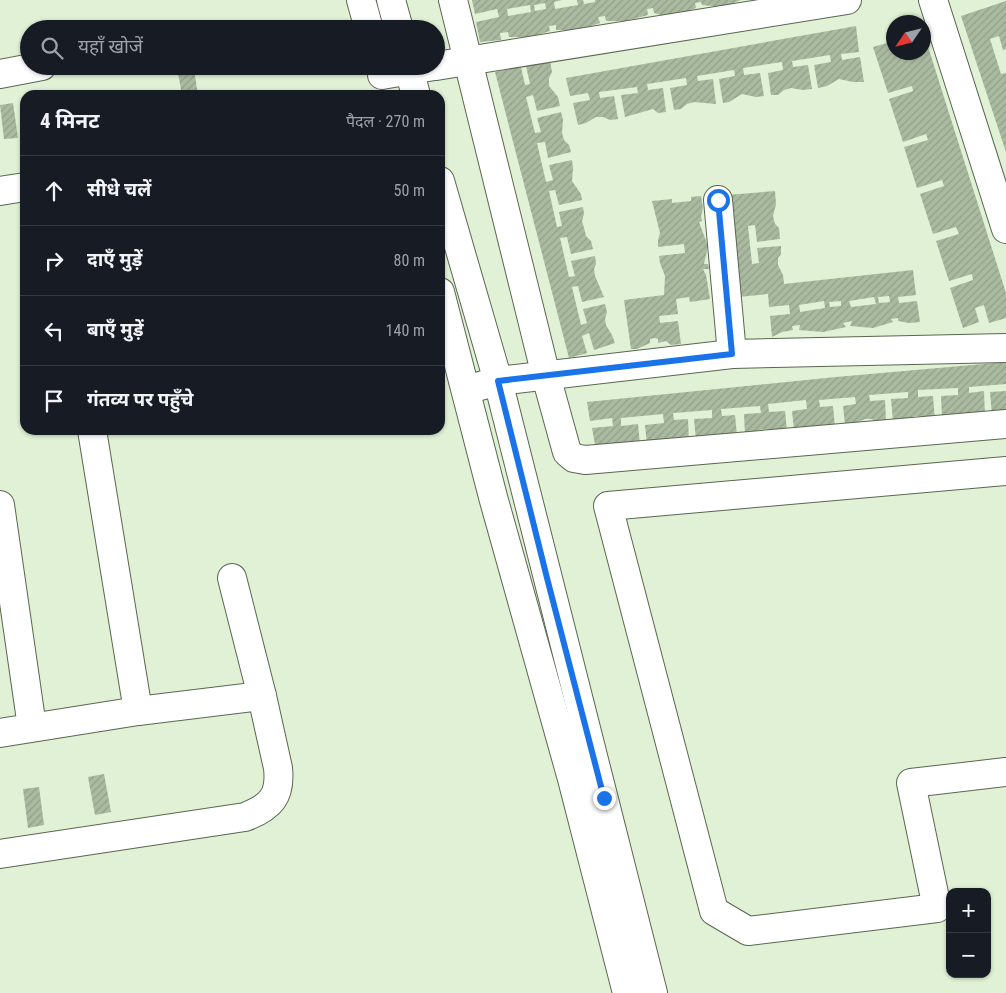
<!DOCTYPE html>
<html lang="hi">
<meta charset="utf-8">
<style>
body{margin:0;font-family:"Roboto Condensed","Noto Sans Devanagari",sans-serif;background:#242831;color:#f1f3f6}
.controls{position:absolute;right:15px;bottom:15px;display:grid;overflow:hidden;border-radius:10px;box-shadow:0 1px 4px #0004}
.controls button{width:45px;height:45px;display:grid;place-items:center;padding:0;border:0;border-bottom:1px solid #363941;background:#171b24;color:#f1f3f6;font:25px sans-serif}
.compass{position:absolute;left:886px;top:15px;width:45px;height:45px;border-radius:50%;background:#171b24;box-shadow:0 1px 4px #0004;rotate:235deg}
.stop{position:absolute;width:15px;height:15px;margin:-11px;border:4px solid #1a73e8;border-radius:50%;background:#fff}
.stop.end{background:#1a73e8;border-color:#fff;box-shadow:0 1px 5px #0008}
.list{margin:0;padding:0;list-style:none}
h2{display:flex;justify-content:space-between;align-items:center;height:65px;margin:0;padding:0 20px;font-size:21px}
h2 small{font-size:16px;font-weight:400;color:#9ea1a6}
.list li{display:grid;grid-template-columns:32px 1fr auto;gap:15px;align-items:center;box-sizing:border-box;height:70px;padding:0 20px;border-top:1px solid #363941}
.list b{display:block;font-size:19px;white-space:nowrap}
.list em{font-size:16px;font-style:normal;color:#9ea1a6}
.icon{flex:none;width:28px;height:28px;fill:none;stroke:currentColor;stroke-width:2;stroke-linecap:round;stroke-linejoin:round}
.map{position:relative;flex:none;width:1006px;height:993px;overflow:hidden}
.search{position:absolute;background:#171b24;box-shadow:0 1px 4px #0004;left:20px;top:20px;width:425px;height:55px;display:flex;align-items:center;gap:12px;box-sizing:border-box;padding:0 18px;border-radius:28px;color:#9ea1a6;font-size:19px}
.panel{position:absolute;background:#171b24;box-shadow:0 1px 4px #0004;left:20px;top:90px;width:425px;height:345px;border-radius:15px}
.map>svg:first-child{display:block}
.building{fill:url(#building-hatch);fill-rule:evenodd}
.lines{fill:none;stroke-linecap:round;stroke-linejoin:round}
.minor-casing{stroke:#596750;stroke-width:30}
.minor{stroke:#fff;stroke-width:28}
.route{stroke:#1a73e8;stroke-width:6}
</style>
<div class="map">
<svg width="1006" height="993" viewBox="0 0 1006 993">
<defs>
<pattern id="building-hatch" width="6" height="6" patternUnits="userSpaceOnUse" patternTransform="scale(1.25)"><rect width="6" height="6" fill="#aabaa0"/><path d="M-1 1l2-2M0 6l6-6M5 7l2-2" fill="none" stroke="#919f88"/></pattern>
</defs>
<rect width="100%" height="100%" fill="#e0f1d5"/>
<g class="building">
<path d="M472 0H562L554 2 555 9 578 5 577 0H583L584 4 595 2V0H741L723 7 702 5 701 2 695 3 696 8 686 12 665 16 654 13 653 8 647 9 648 15 626 21H606L605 16 598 17 600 23 578 30H556V25L549 26 550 31 530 37H509L508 32 500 33 501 40 480 42 476 22 499 17 497 9 475 14ZM545 3 546 9 535 11 534 5ZM530 5 531 12 508 16 507 9Z"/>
<path d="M1006 1V49L1003 50 999 36 990 39 1001 74 1006 73V152L961 16Z"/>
<path d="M856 26 859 52 841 54 842 60 860 57 864 82H853L839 79 827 86 818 88 814 65 831 62 830 55 792 61 793 67 808 65 812 89 803 90 791 88 784 90 778 95H771L768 73 783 70 782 62 743 68 744 75 760 73 764 96 756 97 742 94 729 102 723 103 719 79 735 76 734 70 697 76 698 81 713 79 716 104 694 102 687 104 681 109 674 110 670 88 687 85 686 78 647 84 648 90 663 88 666 112 658 113 653 109 625 117 621 95 638 93 637 87 599 92 600 98 614 96 618 119 610 120 603 117H596L586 123 578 125 573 103 590 100 588 93 570 96 566 78Z"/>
<path d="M924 34 1006 293V318L989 323 984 305 975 308 979 322 963 328 950 288 973 280 972 274 949 281 936 241 959 234 956 227 933 234 920 194 944 186 942 180 917 188 904 147 928 140 926 134 903 142 889 99 913 91 912 86 888 93 873 47 894 41V52H924Z"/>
<path d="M550 61 552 72 549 78V86L558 97 560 106 537 111 533 95 526 97 535 133 541 132 537 118 561 112 563 120 562 133 564 140 569 145 571 152 548 158 545 142 537 143 546 182 553 180 549 165 572 160 573 168 572 181 581 194 582 200 559 205 555 190 549 191 557 227 562 226 559 212 583 207 584 214 582 221 584 228 586 236 591 241 593 249 571 254 567 237 560 238 569 277 575 276 571 261 595 256 596 264 594 269 595 276 604 297 582 302 578 286 572 287 581 325 587 323 583 309 605 304 607 312 605 319 606 325 612 335 615 343 594 350 589 333 582 336 587 353 569 358 495 72 521 67 525 85 530 84 526 66Z"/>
<path d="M194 70 198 95H182L178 73Z"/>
<path d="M13 103 18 138 4 139 0 105Z"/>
<path d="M775 191 776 204 773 216 775 224 779 228 780 239 757 242 755 225 748 226 752 264 759 263 757 248 781 246V254L778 258V265L783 275 784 284 913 270 916 295 898 297 899 303 917 301 920 322 909 323 898 321V318L891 319 893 322 873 328 850 326 852 321 843 323 846 327 823 332 799 330 800 325 792 326 793 330 782 332 772 337 770 316 790 314 789 305 769 307 768 294 738 297 727 195ZM889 296 890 302 879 303 878 297ZM874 297 876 304 851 307 849 301ZM824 301 825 308 800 312 799 305ZM841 301V306L830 307 829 302Z"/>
<path d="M701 196 703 208 701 216 702 221 699 222 708 246 704 264H708L709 269H703L706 275 710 299 690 302 689 297 676 299 678 314 659 316 660 323 678 321 681 344 671 345 666 341 658 343V339L655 338 650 339V343L637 349H631L624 300 664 295 665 276 660 263 659 256 685 253 684 244 658 247V240L660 233 652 201 672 199V203L691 201V197Z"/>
<path d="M1006 362V384L969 387V393L984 391 985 416 964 413 956 414 950 419H942L941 396 958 395V388L918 390V397L933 396 935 420H927L922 416H915L900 421 893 422 891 399 908 398V392L869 395 870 401 885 400 886 422 877 423 872 419H865L854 424 845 425 843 406 856 404 855 397 819 400 820 407 833 406 835 427 814 426 794 430 792 411 807 409 806 400 768 404 769 412 785 411 787 431 778 432 773 430 766 429 759 430 753 434 745 435 744 414 761 413 760 406 721 409 722 416 735 415 737 436 714 434 696 440 694 419 712 418V410L673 413 674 420 688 419 689 441H681L675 438 662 440 647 445 645 425 664 423 663 414 621 418V426L638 424 640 445 596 450 592 428 613 426 612 418 590 421 587 402 836 377Z"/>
<path d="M1006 391V411L992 416 990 392Z"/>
<path d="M104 774 111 812 95 815 88 777Z"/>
<path d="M39 787 44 825 28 828 23 789Z"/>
</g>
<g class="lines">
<defs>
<g id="minor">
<path d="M361 0 369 29"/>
<path d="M391 0 399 29"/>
<path d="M453 0 546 376 567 452 574 458 585 460 1006 424"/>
<path d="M933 0 1006 229"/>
<path d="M408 66 416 95"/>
<path d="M436 66 847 0"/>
<path d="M0 74 42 66"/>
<path d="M382 75 434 66"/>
<path d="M440 181 498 381 653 993"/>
<path d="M0 191 25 187"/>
<path d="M718 200 732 354"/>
<path d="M440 292 493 497 572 779 627 993"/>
<path d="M480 386 498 381 732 354 1006 348"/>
<path d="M92 430 138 711"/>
<path d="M1006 471 608 506 714 911 748 931 937 908 911 783 1006 772"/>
<path d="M0 505 32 727"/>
<path d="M0 733 138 711 262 696"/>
<path d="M0 854 245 817C271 807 281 796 278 768L262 696 232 578"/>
</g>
</defs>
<use href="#minor" class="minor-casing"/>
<use href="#minor" class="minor"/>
</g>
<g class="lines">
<path class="route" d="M604 798 547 578 498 381 732 354 718 200"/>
</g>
</svg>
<div class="controls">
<button>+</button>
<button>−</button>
</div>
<svg class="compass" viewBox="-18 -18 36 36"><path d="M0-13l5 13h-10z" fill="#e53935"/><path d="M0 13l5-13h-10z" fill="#9ea1a6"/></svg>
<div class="stop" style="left:718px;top:200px"></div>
<div class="stop end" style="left:604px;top:798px"></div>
<div class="search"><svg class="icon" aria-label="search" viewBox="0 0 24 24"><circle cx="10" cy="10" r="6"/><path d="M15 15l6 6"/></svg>यहाँ खोजें</div>
<section class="panel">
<h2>4 मिनट<small>पैदल · 270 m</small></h2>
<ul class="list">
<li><svg class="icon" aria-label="ahead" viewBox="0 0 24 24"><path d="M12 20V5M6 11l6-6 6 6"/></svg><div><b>सीधे चलें</b></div><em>50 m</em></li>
<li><svg class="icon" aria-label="right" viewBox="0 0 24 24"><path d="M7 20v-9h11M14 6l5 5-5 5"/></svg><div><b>दाएँ मुड़ें</b></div><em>80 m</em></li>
<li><svg class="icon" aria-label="left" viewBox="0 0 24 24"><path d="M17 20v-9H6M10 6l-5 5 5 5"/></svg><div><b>बाएँ मुड़ें</b></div><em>140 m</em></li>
<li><svg class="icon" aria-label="arrive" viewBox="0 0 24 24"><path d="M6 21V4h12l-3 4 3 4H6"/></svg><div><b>गंतव्य पर पहुँचे</b></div></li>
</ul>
</section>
</div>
